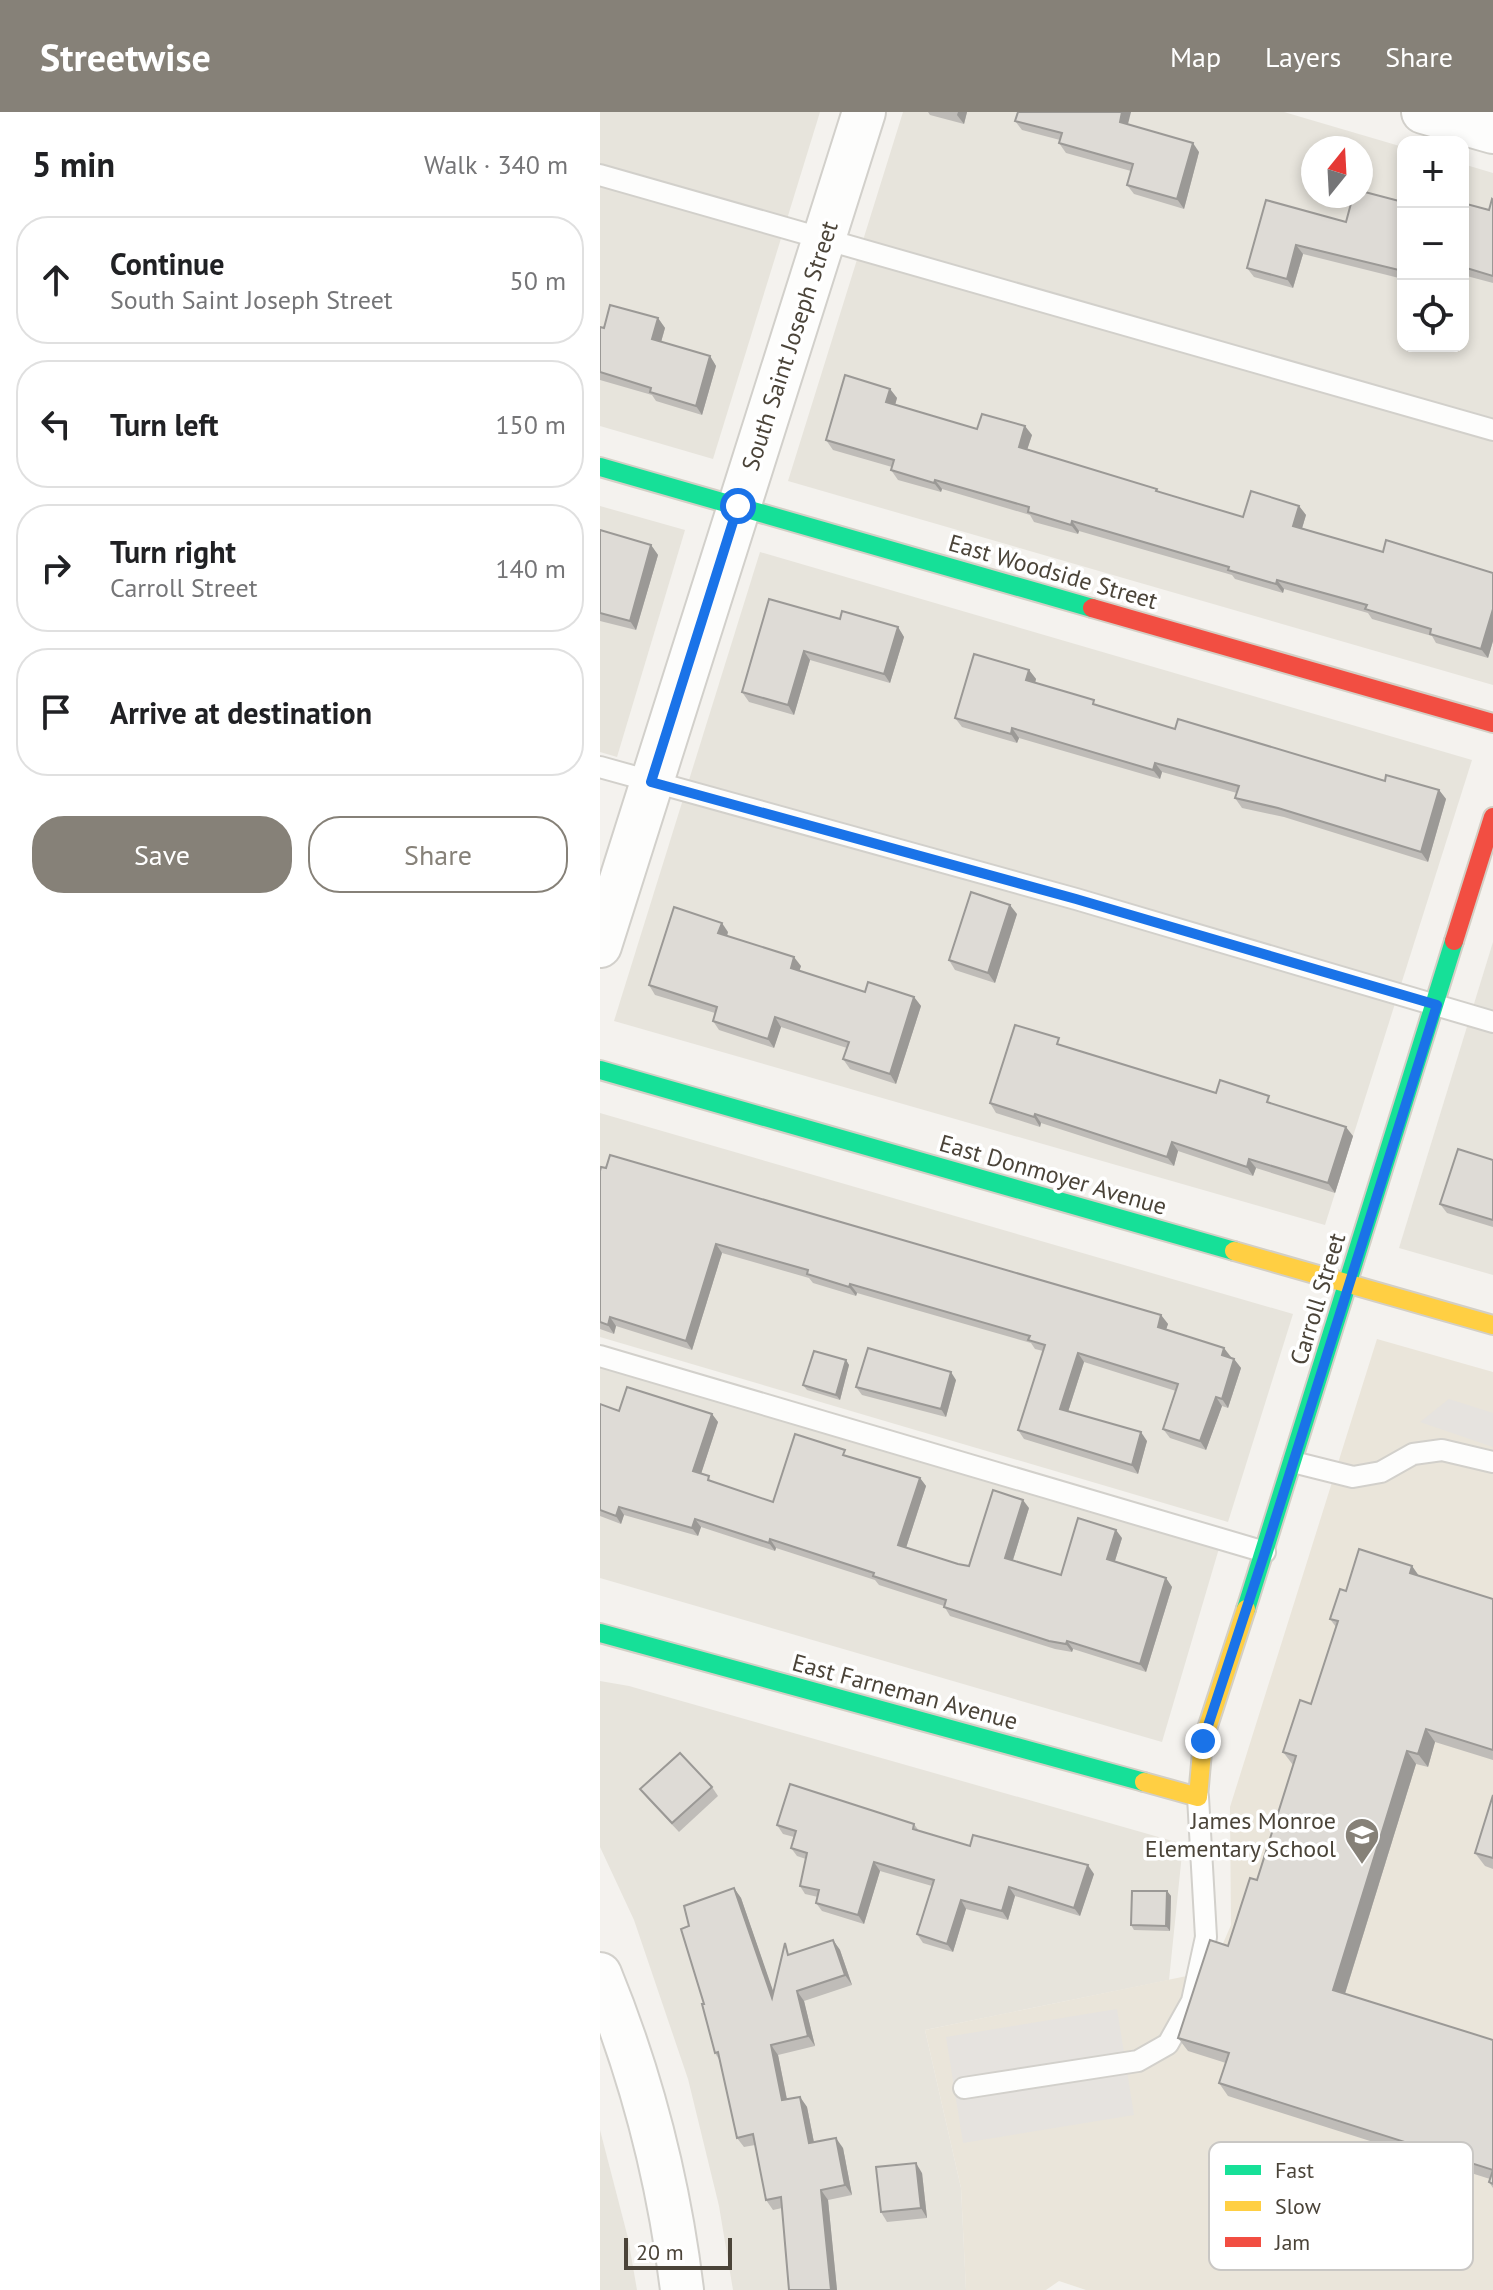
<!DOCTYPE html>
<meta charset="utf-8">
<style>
body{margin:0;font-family:"PT Sans",sans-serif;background:#f6f6f6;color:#202124}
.controls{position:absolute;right:24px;top:24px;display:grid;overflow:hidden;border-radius:16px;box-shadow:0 4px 12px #0003}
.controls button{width:72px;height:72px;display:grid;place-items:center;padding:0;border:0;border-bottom:2px solid #e0e0e0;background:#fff;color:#202124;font:40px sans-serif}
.compass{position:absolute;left:701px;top:24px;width:72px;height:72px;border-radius:50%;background:#fff;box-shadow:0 4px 12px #0003;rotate:18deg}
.scale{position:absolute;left:24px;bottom:20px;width:108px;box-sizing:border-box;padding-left:8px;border:4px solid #4b4439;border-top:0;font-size:22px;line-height:28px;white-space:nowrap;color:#4b4439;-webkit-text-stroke:6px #fff;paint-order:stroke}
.stop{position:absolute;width:24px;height:24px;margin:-18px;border:6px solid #1a73e8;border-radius:50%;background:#fff}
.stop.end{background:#1a73e8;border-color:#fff;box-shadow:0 2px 8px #0008}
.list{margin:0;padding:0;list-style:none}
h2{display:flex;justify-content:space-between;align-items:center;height:104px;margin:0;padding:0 32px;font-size:34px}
h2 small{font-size:26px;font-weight:400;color:#757577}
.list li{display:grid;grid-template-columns:52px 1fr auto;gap:24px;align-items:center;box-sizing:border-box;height:128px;margin:0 16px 16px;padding:0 16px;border:2px solid #e0e0e0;border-radius:32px}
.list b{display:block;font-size:30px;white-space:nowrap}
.list p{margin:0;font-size:26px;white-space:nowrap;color:#757577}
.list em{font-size:26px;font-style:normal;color:#757577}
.actions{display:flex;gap:16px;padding:24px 32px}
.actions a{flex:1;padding:18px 0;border:2px solid #868178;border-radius:32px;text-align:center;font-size:28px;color:#868178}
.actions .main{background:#868178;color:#fff}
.icon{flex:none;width:44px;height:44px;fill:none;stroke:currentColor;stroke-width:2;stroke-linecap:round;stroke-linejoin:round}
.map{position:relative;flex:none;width:893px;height:2178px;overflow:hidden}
header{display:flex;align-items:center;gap:48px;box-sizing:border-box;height:112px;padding:0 40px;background:#868178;color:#fff}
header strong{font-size:38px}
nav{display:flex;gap:44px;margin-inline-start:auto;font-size:28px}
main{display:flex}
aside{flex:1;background:#fff}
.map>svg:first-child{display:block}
.residential{fill:#e7e4dc;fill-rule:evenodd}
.education{fill:#eae5da}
.parking{fill:#e6e3df}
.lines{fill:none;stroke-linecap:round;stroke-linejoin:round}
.lane-casing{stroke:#d2d0cb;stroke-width:24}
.street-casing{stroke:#d2d0cb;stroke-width:46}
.fast-casing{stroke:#d3cfc5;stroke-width:22}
.slow-casing{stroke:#d3cfc5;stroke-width:22}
.jam-casing{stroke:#d3cfc5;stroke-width:22}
.lane{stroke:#fdfdfc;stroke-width:20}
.street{stroke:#fdfdfc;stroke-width:42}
.fast{stroke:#16e098;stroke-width:18}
.slow{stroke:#ffcf43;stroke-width:18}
.jam{stroke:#f24e42;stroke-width:18}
.wall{fill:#bfbcb8}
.shaded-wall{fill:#9b9996}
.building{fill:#dedbd6;stroke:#9b9996;stroke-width:2}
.route{stroke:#1a73e8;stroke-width:10}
.labels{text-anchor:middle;stroke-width:7;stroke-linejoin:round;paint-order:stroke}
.street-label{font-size:24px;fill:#4b4439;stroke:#fff}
.poi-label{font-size:24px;fill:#4b4439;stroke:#fff;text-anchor:end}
.key{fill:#fff;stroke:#c9c7c4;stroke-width:2}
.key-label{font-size:22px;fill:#4b4439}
</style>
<header>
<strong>Streetwise</strong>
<nav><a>Map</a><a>Layers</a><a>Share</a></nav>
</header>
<main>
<aside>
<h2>5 min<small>Walk · 340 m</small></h2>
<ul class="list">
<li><svg class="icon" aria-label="ahead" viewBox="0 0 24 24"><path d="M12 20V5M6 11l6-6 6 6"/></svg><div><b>Continue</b><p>South Saint Joseph Street</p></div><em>50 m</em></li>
<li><svg class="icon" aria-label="left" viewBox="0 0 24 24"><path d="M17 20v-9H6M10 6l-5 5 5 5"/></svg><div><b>Turn left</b></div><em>150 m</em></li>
<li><svg class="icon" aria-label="right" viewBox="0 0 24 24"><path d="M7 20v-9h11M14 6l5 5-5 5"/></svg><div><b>Turn right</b><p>Carroll Street</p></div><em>140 m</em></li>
<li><svg class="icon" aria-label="arrive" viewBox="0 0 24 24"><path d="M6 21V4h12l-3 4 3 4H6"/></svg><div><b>Arrive at destination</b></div></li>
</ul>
<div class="actions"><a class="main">Save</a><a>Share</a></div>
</aside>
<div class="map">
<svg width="893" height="2178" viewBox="0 0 893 2178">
<rect width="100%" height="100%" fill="#f4f2ee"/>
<g class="residential">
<path d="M0 0H220L113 347 0 314Z"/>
<path d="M303 0H684L803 35V234H863V52L893 61V573L188 369ZM713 36H761V84H713Z"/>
<path d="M0 394 85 418 17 645 0 640Z"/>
<path d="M160 440 872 648 725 1113 14 909Z"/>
<path d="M893 830V1163L799 1136Z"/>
<path d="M0 1001 693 1202 628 1410 0 1225Z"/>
<path d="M0 1253 620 1433 562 1630 0 1466Z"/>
<path d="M0 1569 29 1574 583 1732 569 1868 325 1918 361 2076 366 2178H133L119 2094 88 1967 34 1808 0 1735Z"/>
<path d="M0 2018 28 2126 37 2178H0Z"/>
</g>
<path class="education" d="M777 1227 893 1260V2178H486L459 2169 446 2178H366L361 2076 325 1918 611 1859 631 1813 630 1695Z"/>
<g class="parking">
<path d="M849 1287 893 1301V1335L820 1310Z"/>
<path d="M517 1897 534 2003 363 2031 346 1925Z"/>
</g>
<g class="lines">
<defs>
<g id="lane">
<path d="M0 63 893 318"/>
<path d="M0 655 476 787 893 910"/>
<path d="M0 1244 665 1440"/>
<path d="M693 1350 753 1365 781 1360 813 1342 842 1338 893 1350"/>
<path d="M364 1976 538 1949 568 1932 592 1889 606 1825 598 1685"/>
</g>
<g id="street">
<path d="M823 0 893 20"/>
<path d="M0 834 264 0"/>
<path d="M0 1862C41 1962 69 2071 82 2178"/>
</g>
<g id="fast">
<path d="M0 355 492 496"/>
<path d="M0 958 634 1139"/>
<path d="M646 1497 854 829"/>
<path d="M0 1521 544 1670"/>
</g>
<g id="slow">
<path d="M634 1139 893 1213"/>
<path d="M544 1670 598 1685 603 1629 646 1497"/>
</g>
<g id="jam">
<path d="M492 496 893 611"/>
<path d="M854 829 893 705"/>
</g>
</defs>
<use href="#lane" class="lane-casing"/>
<use href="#street" class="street-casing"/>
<use href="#fast" class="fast-casing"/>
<use href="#slow" class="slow-casing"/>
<use href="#jam" class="jam-casing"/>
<use href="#lane" class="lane"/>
<use href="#street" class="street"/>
<use href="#fast" class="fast"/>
<use href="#slow" class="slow"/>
<use href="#jam" class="jam"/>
</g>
<g class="wall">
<path d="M328 0H367L364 12 330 3Z"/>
<path d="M415 9 528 13 599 40 584 97 534 82 527 73 531 59 466 41 459 31 460 28 422 18Z"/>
<path d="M893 88V171L863 163V91L889 98Z"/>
<path d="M803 90V167L703 142 693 176 654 165 647 156 746 110Z"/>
<path d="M58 206 65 216 61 230 110 244 116 254 102 303 56 289 52 283 0 268V215L4 216Z"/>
<path d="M290 277 297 286 295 293 377 317 432 323 427 338 559 380 643 405 699 394 706 403 702 416 783 440 893 461V529L888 546 836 531 832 524 772 507 768 501 684 477 683 481 635 467 632 463 479 419 478 422 434 410 430 403 342 377 341 380 298 368 291 358 292 355 233 338 226 328Z"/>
<path d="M0 418 51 433 58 443 36 518 0 509Z"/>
<path d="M240 507 298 515 304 525 290 571 210 548 194 603 149 590 142 580Z"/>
<path d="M429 558 436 567 435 571 499 594 575 617 785 669 839 678 846 687 828 750 684 705 642 696 635 686 637 681 562 660 560 667 419 626 417 631 362 615 355 606Z"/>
<path d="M417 802 395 871 355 858 349 848Z"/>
<path d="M128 820 127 824 201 854 199 859 265 880 314 885 321 894 296 972 250 957 243 947 247 936 181 915 174 936 119 918 113 909 115 901 55 883 49 873Z"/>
<path d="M464 934 616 981 675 992 753 1024 735 1081 656 1056 653 1064 578 1039 574 1054 441 1011 440 1015 396 1001 390 991Z"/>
<path d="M893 1048V1115L847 1101 840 1092Z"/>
<path d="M0 1059 561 1203 568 1212 566 1217 624 1236 630 1246 634 1247 641 1256 628 1296 622 1294 606 1338 570 1326 563 1317 576 1279 484 1250 468 1300 547 1329 538 1362 424 1327 418 1318 443 1239 435 1237 431 1231 257 1181 256 1184 213 1171 209 1166 122 1141 92 1238 16 1214 14 1222 0 1217Z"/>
<path d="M246 1248 249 1253 240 1288 207 1278 203 1273Z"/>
<path d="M356 1268 346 1305 262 1283 256 1275Z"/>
<path d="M0 1292 19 1299 112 1302 118 1310 101 1362 113 1370 173 1390 249 1345 320 1366 326 1374 306 1436 358 1452 369 1454 429 1396 413 1448 461 1463 522 1426 515 1449 566 1466 572 1475 546 1560 473 1537 472 1540 455 1537 350 1504 344 1494 279 1473 275 1468 176 1436 175 1439 101 1415 98 1424 24 1403 21 1412 0 1404Z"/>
<path d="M812 1454 819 1464 893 1487V1648L835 1630 828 1655 816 1652 745 1882 893 1928V2076L889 2070 890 2067 628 1984 619 1971 626 1951 588 1939 578 1926 628 1834 657 1768 693 1653 683 1640 711 1592 736 1515 730 1507Z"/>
<path d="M112 1675 118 1684 79 1720 47 1686 40 1677Z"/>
<path d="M893 1683V1757L885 1754 875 1741Z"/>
<path d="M314 1712 319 1719 370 1734 494 1762 480 1804 415 1784 408 1808 366 1797 353 1840 323 1831 317 1822 332 1774 280 1759 264 1812 222 1799 216 1791 218 1785 205 1782 200 1774 206 1747 197 1744 191 1736 194 1725 183 1722 177 1713Z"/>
<path d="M134 1776 141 1786 173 1880 192 1841 233 1828 240 1838 252 1873 204 1889 215 1934 178 1943 187 1987 200 1985 207 1995 214 2030 243 2036 252 2083 228 2088 237 2178H189L182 2096 173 2098 166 2088 155 2033 144 2035 137 2026 120 1949 115 1941 89 1814Z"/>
<path d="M567 1779 571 1784 570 1819 534 1818 531 1813Z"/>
<path d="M322 2061 327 2106 287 2110 281 2100Z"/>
</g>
<g class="shaded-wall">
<path d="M358 0H367L364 12 357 3Z"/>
<path d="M522 0H531L526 20 520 10Z"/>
<path d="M593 31 599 40 584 97 577 87Z"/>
<path d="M696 133 703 142 693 176 687 167Z"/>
<path d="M58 206 65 216 59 237 52 227Z"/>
<path d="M110 244 116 254 102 303 96 294Z"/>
<path d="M290 277 297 286 293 300 286 290Z"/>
<path d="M425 314 432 323 425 344 419 335Z"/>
<path d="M335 368 342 377 341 380 334 371Z"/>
<path d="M699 394 706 403 700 423 693 414Z"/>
<path d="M472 409 479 419 478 422 471 413Z"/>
<path d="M51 433 58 443 36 518 30 509Z"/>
<path d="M677 468 684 477 683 481 676 472Z"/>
<path d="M893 497V529L888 546 881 537Z"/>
<path d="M298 515 304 525 290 571 284 562Z"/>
<path d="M204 539 210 548 194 603 188 593Z"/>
<path d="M429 558 436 567 433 578 426 568Z"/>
<path d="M412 616 419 626 417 631 411 622Z"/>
<path d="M555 651 562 660 560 667 553 658Z"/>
<path d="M839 678 846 687 828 750 821 740Z"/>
<path d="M410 793 417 802 395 871 388 861Z"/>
<path d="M122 811 128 820 125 830 118 821Z"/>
<path d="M194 845 201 854 197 866 191 856Z"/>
<path d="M314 885 321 894 296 972 290 962Z"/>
<path d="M175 905 181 915 174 936 168 927Z"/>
<path d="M435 1002 441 1011 440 1015 434 1005Z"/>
<path d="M746 1015 753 1024 735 1081 728 1071Z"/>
<path d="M572 1030 578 1039 574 1054 567 1045Z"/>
<path d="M649 1047 656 1056 653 1064 647 1055Z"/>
<path d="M116 1132 122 1141 92 1238 86 1229Z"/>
<path d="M250 1172 257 1181 256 1184 249 1175Z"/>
<path d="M561 1203 568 1212 564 1224 558 1215Z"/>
<path d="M10 1205 16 1214 14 1222 8 1213Z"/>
<path d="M624 1236 631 1245 628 1252 622 1243Z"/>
<path d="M478 1241 484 1250 466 1306 460 1297Z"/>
<path d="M634 1247 641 1256 628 1296 622 1287Z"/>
<path d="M246 1248 249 1253 240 1288 236 1283Z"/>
<path d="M351 1260 356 1268 346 1305 341 1297Z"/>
<path d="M616 1285 622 1294 606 1338 600 1329Z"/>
<path d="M112 1302 118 1310 99 1368 93 1359Z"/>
<path d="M541 1320 547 1329 538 1362 532 1353Z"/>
<path d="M320 1366 326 1374 304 1442 298 1433Z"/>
<path d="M423 1388 429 1396 411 1454 405 1446Z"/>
<path d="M19 1395 24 1403 21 1412 16 1404Z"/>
<path d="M95 1407 101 1415 98 1424 92 1416Z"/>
<path d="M516 1418 522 1426 513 1455 507 1447Z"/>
<path d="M170 1427 176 1436 175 1439 169 1431Z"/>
<path d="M812 1454 821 1467 810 1461Z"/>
<path d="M566 1466 572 1475 546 1560 540 1552Z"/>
<path d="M467 1529 473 1537 472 1540 466 1532Z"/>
<path d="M826 1617 835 1630 828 1655 818 1642Z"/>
<path d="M807 1639 816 1652 742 1891 733 1878Z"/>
<path d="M274 1750 280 1759 264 1812 258 1803Z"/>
<path d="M488 1753 494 1762 480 1804 474 1796Z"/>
<path d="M409 1775 415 1784 408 1808 402 1799Z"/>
<path d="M134 1776 141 1786 179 1896 172 1886Z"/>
<path d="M567 1779 571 1784 570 1819 566 1814Z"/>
<path d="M361 1788 366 1797 353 1840 347 1832Z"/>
<path d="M233 1828 240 1838 252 1873 245 1863Z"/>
<path d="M197 1879 204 1889 215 1934 208 1924Z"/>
<path d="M171 1933 178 1943 189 1998 182 1988Z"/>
<path d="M200 1985 207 1995 216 2041 209 2031Z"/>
<path d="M236 2026 243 2036 252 2083 245 2073Z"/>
<path d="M316 2051 322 2061 327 2106 321 2096Z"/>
<path d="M221 2078 228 2088 237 2178H231Z"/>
</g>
<g class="building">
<path d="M418 0H522L520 10 593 31 577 87 527 73 533 52 459 31 462 21 415 9Z"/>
<path d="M761 79 803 90V159L696 133 687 167 647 156 666 88 746 110 753 84H761Z"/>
<path d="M892 87 893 88V164L863 155V91L889 98Z"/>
<path d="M10 193 58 206 52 227 110 244 96 294 50 280 51 276 0 260V215L4 216Z"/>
<path d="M245 263 290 277 286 290 377 317 382 302 425 314 419 335 557 377 556 379 643 405 651 379 699 394 693 414 783 440 786 428 893 461V497L881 537 830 522 831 517 765 497 767 493 677 468 676 472 628 458 629 455 472 409 471 413 428 400 429 395 335 368 334 371 291 358 294 348 226 328Z"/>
<path d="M0 418 51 433 30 509 0 501Z"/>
<path d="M169 487 240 507 242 499 298 515 284 562 204 539 188 593 142 580Z"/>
<path d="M374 542 429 558 426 568 494 588 493 592 575 617 578 607 785 669 786 663 839 678 821 740 678 696 635 686 639 674 555 651 553 658 412 616 411 622 355 606Z"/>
<path d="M371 780 410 793 388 861 349 848Z"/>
<path d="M74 795 122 811 118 821 194 845 191 856 265 880 268 870 314 885 290 962 243 947 249 930 175 905 168 927 113 909 117 895 49 873Z"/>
<path d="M415 913 459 926 457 932 616 981 620 968 669 984 667 990 746 1015 728 1071 649 1047 647 1055 572 1030 567 1045 435 1002 434 1005 390 991Z"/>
<path d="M858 1037 893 1048V1108L840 1092Z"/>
<path d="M10 1043 561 1203 558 1215 624 1236 622 1243 634 1247 622 1287 616 1285 600 1329 563 1317 578 1272 478 1241 460 1297 541 1320 532 1353 418 1318 445 1233 428 1228 430 1224 250 1172 249 1175 207 1162 208 1158 116 1132 86 1229 10 1205 8 1213 0 1210V1059L1 1055 6 1056Z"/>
<path d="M268 1236 351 1260 341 1297 256 1275Z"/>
<path d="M214 1239 246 1248 236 1283 203 1273Z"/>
<path d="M27 1275 112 1302 93 1359 109 1364 108 1368 173 1390 195 1322 245 1338 243 1343 320 1366 298 1433 358 1452 369 1454 393 1378 423 1388 405 1446 461 1463 478 1406 516 1418 507 1447 566 1466 540 1552 467 1529 466 1532 449 1529 344 1495 346 1488 273 1464 274 1461 170 1427 169 1431 95 1407 92 1416 19 1395 16 1404 0 1398V1292L19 1299Z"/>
<path d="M759 1437 812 1454 810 1461 893 1487V1638L826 1617 818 1642 807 1639 733 1878 893 1928V2058L619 1971 629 1941 578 1926 610 1828 628 1834 650 1766 657 1768 696 1644 683 1640 700 1588 711 1592 738 1509 730 1507 740 1477 746 1479Z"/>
<path d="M80 1641 112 1675 72 1711 40 1677Z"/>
<path d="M190 1672 314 1712 313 1717 370 1734 373 1723 488 1753 474 1796 409 1775 402 1799 361 1788 347 1832 317 1822 334 1768 274 1750 258 1803 216 1791 219 1778 200 1774 207 1741 191 1736 196 1719 177 1713Z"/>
<path d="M893 1683V1746L875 1741Z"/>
<path d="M134 1776 172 1886 185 1831 188 1843 233 1828 245 1863 197 1879 208 1924 171 1933 182 1988 200 1985 209 2031 236 2026 245 2073 221 2078 231 2178H189L181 2085 166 2088 153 2022 137 2026 118 1940 115 1941 102 1892H104L81 1817 89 1814 84 1794Z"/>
<path d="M532 1779H567L566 1814 531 1813Z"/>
<path d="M316 2051 321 2096 281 2100 276 2055Z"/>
<path d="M893 2058V2072L889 2070Z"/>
</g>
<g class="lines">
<path class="route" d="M138 394 51 670 476 787 837 893 665 1440 603 1629"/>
</g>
<defs>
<symbol id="school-pin" viewBox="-11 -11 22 30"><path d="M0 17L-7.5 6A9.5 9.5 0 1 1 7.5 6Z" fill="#868178" stroke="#fff"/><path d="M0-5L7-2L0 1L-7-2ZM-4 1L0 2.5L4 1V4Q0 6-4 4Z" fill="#fff"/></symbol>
</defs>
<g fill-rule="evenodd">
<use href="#school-pin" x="742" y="1703" width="40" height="54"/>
</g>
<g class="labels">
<g class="street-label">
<text transform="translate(190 234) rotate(-72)" y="8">South Saint Joseph Street</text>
<text transform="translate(453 460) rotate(16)" y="8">East Woodside Street</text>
<text transform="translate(453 1063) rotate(16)" y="8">East Donmoyer Avenue</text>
<text transform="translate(718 1187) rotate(-73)" y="8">Carroll Street</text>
<text transform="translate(305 1580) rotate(15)" y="8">East Farneman Avenue</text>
</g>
<g class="poi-label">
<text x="736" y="1717">James Monroe<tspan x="736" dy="28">Elementary School</tspan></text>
</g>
</g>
<rect x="609" y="2030" width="264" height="128" rx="12" class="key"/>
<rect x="625" y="2053" width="36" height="10" fill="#16e098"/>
<rect x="625" y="2089" width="36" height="10" fill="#ffcf43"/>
<rect x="625" y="2125" width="36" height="10" fill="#f24e42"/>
<g class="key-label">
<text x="675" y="2066">Fast</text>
<text x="675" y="2102">Slow</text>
<text x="675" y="2138">Jam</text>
</g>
</svg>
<div class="controls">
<button>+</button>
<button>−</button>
<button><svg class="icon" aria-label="locate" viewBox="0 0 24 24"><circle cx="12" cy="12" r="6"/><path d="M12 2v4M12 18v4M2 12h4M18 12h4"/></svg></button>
</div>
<svg class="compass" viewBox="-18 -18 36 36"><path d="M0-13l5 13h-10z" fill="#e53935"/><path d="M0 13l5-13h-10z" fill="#757577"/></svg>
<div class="scale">20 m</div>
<div class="stop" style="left:138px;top:394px"></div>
<div class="stop end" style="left:603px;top:1629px"></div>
</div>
</main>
